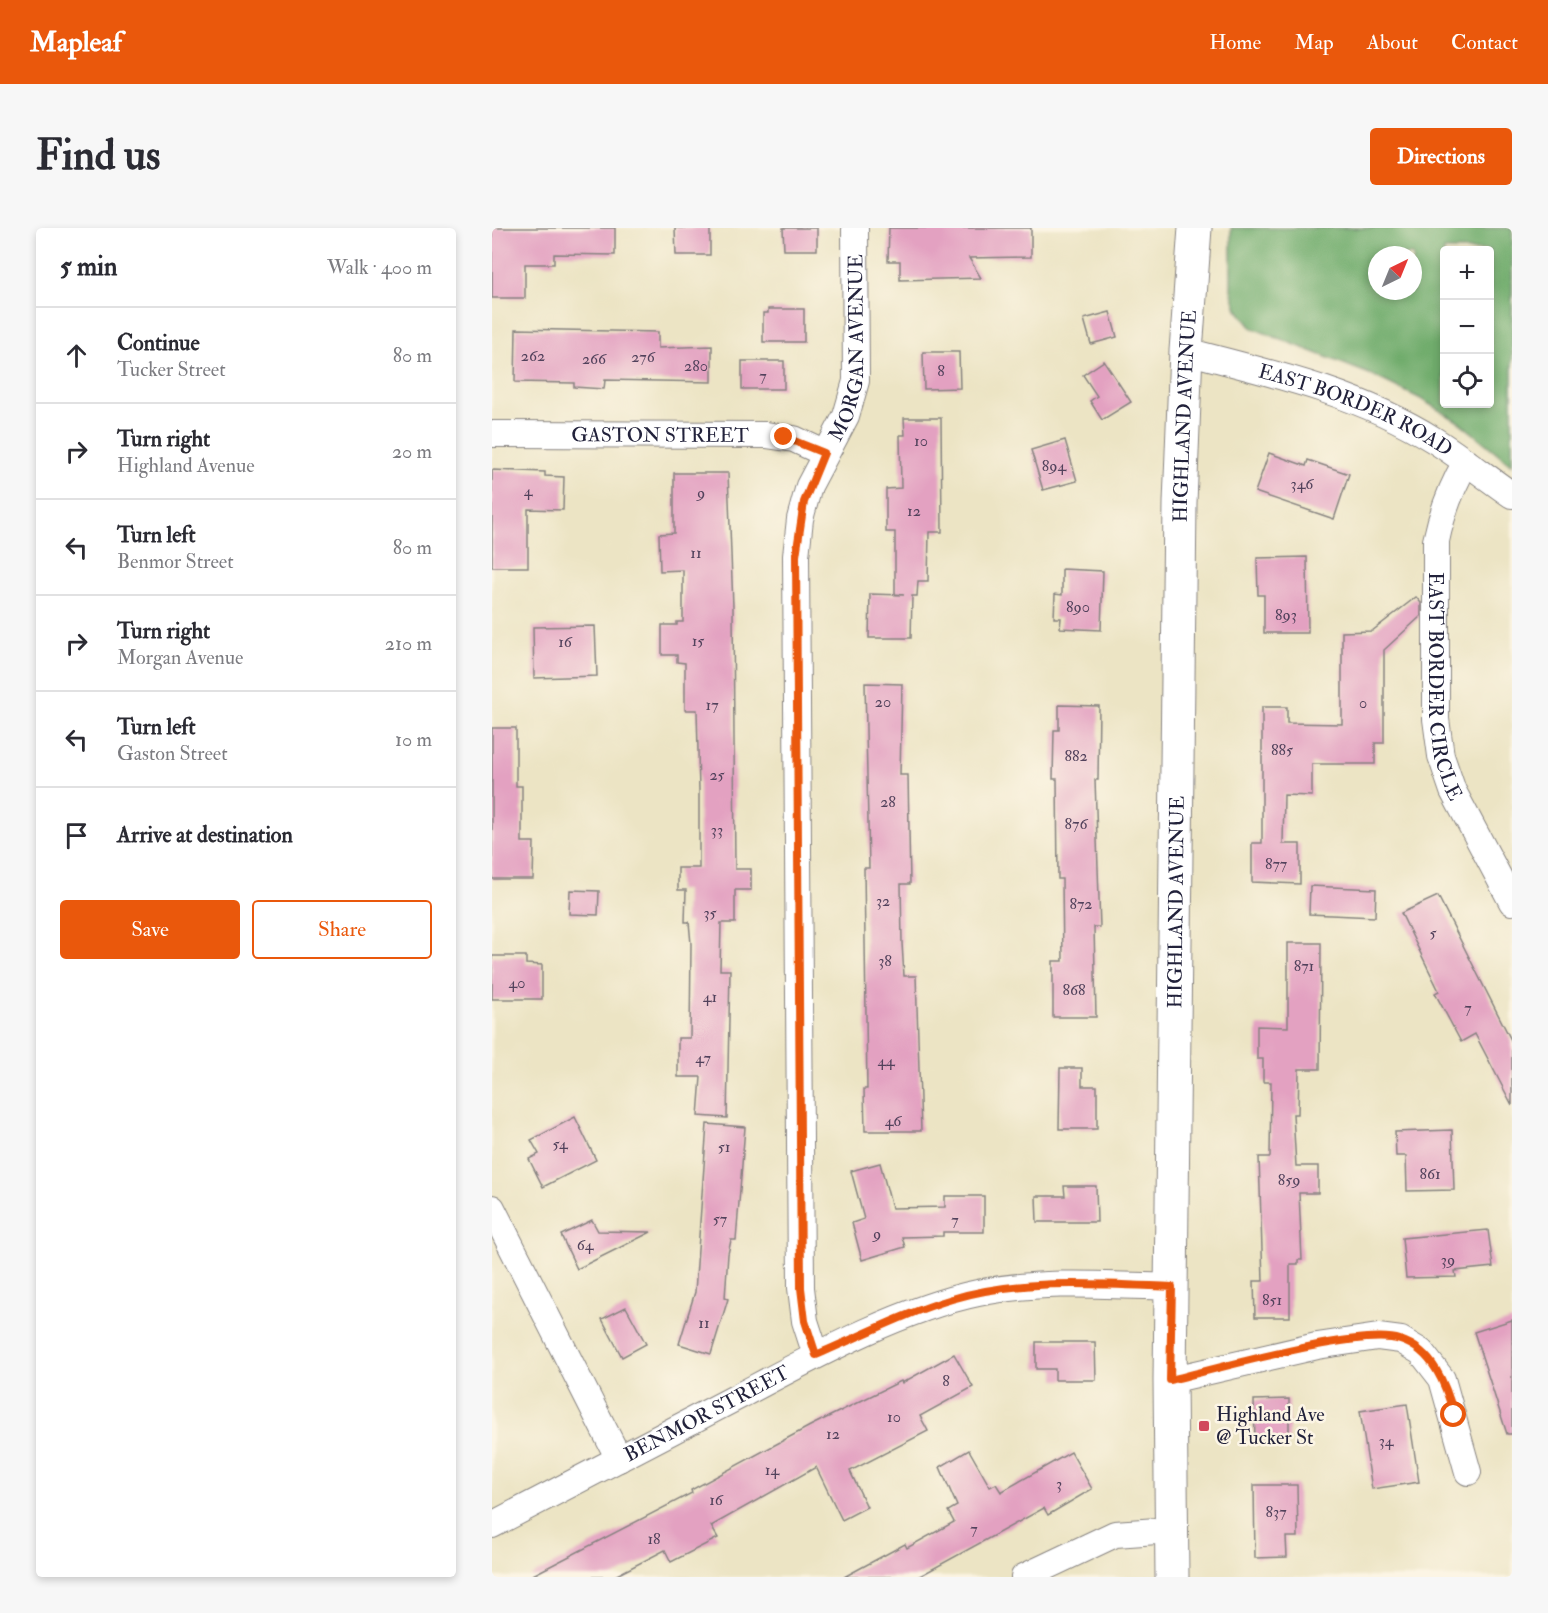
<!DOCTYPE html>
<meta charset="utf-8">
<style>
body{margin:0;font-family:"IM FELL Double Pica",serif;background:#f7f7f7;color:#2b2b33}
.controls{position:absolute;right:18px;top:18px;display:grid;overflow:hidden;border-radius:6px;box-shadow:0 3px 9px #0003}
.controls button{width:54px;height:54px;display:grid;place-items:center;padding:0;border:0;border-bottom:2px solid #e1e1e2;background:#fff;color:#2b2b33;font:30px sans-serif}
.compass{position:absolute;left:876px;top:18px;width:54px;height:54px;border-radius:50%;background:#fff;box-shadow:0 3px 9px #0003;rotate:43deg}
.stop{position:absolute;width:18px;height:18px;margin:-14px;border:4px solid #ea580c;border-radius:50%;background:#fff}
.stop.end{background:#ea580c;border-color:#fff;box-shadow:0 2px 6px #0008}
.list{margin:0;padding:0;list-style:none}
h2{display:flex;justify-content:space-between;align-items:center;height:78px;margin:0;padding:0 24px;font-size:26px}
h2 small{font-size:20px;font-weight:400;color:#7c7c81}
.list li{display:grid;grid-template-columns:39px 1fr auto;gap:18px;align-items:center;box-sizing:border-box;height:96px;padding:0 24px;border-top:2px solid #e1e1e2}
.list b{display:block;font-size:22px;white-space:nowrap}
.list p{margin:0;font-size:20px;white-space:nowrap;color:#7c7c81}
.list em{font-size:20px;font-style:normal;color:#7c7c81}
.actions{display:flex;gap:12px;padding:18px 24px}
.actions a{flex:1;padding:14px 0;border:2px solid #ea580c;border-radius:6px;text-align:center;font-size:21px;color:#ea580c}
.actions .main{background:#ea580c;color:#fff}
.icon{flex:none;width:33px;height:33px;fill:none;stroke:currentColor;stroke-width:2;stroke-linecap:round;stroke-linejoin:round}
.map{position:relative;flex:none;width:1020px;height:1349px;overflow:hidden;border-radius:6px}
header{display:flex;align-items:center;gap:36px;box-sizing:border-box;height:84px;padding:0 30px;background:#ea580c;color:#fff}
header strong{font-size:28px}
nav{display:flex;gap:33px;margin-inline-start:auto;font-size:21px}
.intro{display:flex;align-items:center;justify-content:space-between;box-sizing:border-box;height:144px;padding:0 36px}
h1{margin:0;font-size:42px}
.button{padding:15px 27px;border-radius:6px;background:#ea580c;color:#fff;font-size:21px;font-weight:700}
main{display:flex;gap:36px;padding:0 36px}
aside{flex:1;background:#fff;border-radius:6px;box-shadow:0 3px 9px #0003}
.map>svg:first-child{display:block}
.forest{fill:#70ac6c;stroke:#496754;stroke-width:1.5;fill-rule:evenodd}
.building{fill:#e3a1c1}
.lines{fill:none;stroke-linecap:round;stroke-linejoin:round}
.minor-casing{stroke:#878380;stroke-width:28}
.secondary-casing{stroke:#878380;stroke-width:35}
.minor{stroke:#fff;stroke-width:26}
.secondary{stroke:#fff;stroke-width:33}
.route{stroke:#ea580c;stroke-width:8}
.poi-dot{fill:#d1495b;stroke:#fcf5e5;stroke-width:2}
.labels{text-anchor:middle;stroke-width:5;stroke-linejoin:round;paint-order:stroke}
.number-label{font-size:16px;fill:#52425c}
.street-label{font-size:20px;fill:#22223b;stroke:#fcf5e5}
.poi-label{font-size:20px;fill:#22223b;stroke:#fcf5e5;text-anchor:start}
</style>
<header>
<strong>Mapleaf</strong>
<nav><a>Home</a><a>Map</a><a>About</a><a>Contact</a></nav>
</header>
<div class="intro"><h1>Find us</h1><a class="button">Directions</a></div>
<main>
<aside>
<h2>5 min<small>Walk · 400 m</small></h2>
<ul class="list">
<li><svg class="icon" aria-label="ahead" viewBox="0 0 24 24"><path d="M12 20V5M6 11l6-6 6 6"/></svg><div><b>Continue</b><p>Tucker Street</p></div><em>80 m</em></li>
<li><svg class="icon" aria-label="right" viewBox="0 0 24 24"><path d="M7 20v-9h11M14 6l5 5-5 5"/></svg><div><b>Turn right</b><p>Highland Avenue</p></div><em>20 m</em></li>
<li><svg class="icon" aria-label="left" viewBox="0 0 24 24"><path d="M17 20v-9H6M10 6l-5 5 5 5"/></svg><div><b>Turn left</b><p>Benmor Street</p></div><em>80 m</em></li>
<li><svg class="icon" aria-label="right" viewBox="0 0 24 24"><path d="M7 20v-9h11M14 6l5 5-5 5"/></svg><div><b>Turn right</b><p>Morgan Avenue</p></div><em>210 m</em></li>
<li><svg class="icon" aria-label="left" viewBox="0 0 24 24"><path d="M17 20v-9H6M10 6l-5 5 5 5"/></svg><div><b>Turn left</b><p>Gaston Street</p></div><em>10 m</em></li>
<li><svg class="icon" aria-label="arrive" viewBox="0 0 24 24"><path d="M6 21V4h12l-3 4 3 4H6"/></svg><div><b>Arrive at destination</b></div></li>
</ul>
<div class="actions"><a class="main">Save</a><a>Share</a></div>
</aside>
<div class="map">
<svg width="1020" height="1349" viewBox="0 0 1020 1349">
<rect width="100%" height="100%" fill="#fcf5e5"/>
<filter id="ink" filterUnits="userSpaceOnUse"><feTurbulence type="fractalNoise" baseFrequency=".0167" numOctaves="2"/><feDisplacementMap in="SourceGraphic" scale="12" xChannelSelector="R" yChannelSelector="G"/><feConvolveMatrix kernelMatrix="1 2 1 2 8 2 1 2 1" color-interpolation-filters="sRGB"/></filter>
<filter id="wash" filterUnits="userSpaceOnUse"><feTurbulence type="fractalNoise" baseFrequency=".008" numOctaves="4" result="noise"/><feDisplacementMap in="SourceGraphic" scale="24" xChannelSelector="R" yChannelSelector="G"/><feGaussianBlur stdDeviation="1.35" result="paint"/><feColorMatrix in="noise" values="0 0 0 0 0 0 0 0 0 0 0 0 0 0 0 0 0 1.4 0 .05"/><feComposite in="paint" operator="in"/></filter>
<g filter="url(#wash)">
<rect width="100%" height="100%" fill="#ece4c4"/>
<path class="forest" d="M739 0H1020V237L967 194 929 171 880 147 760 100 745 81 739 62ZM952 22H998V176H952ZM885 27H921V63H885Z"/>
<g id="blocks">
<g class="building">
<path d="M0 0H123V27L62 26V36H33V70H0Z"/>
<path d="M183 0H218V27H184Z"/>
<path d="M291 0H325V22H292Z"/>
<path d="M397 0H539V29L477 30 489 50 408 52V33H396Z"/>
<path d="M276 81H312V114H271V85H276Z"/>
<path d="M618 84 625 109 599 116 592 91Z"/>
<path d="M24 101 166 104V120L220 118V154L113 152 112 161 82 159V155L23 154Z"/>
<path d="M431 124H467L468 160 432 161Z"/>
<rect x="250" y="133" width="42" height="28"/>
<path d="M612 133 639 174 610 192 598 173 605 168 591 147Z"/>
<path d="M412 190H449L450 304H437L436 353H426L425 368H420L419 410H377L378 366 412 367 403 366V304H394V261L409 260 408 207H413Z"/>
<path d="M573 212 585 253 551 262 539 222Z"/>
<path d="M777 225 814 238 816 232 857 246 842 291 763 264Z"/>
<path d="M0 242 53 244V248L72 249 71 282 36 281V339H0Z"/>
<path d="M182 245H236L241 379 243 641H259V662H243V695H229L228 742H238L235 890 206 888 209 849H186V810H198L199 716 197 694H193L194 662H186V640H207V563L205 482H193V435L185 434V427H170V397H185V394H191V342L168 343 167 306 182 305Z"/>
<path d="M815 329 816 405H772V367H766L765 330Z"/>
<path d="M570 341 611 343 609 402 568 400 569 390H562L563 366 570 367Z"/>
<path d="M924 369 929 375V388L892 422V515H883V536H820V568L792 567 791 616H808V656L760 654V615H770V479H795V495L850 496V404L880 403Z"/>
<path d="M103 398 105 448 42 450 41 399Z"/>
<path d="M373 455 410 456 408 547H416L418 656H409L410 715 412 748H424L429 903H373L372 861H375L372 640H377Z"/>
<path d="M567 477 607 478 606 552H603L608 699H602L604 789H561V733H571L570 651H566L565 551H561L562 502H567Z"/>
<path d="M0 500H24V558H30V614H42L41 651H0Z"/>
<path d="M818 658 884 661 883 689 817 686Z"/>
<path d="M78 662 107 663 106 687 77 686Z"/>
<path d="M946 668 1020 814V877L983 806 969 814 943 765 947 763 909 685Z"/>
<path d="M796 715H829L828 841H807L806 886H801L804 938H826V965H807L810 1032H806V1036H798V1089H763L762 1053H771L767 929H778L779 854H771V831H765V798L796 799Z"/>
<path d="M0 728H34V736L50 737V771H0Z"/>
<path d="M568 840H590V858H605V901H567Z"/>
<path d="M83 889 104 932 51 959 37 931 47 926 39 912Z"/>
<path d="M215 896 253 899 244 1012H239L236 1026 233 1070 236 1071 219 1126 187 1116 203 1064Z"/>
<path d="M960 902 962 962 915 963 914 928H904L903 904Z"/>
<path d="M388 935 400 980 453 979V968H492V1004H451V1008L410 1009 413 1019 370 1032 360 995 372 991 359 943Z"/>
<path d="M572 958H604L605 994H545L544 968H573Z"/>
<path d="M100 992 106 1003 159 1004 85 1041 69 1007Z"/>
<path d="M996 1002 1001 1039 963 1043 964 1049 914 1050 910 1010Z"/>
<path d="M134 1079 154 1116 130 1129 110 1091Z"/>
<path d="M1020 1092V1206H1015L982 1104Z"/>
<path d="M544 1114H603L604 1152H563V1141H544Z"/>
<path d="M462 1126 481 1159 428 1188 436 1203 358 1243 375 1279 350 1292 324 1239 219 1298 226 1310 179 1334 173 1322 121 1349H37L200 1265 199 1262 318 1198 409 1153 410 1155Z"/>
<path d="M797 1171V1212L763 1213 762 1172Z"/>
<path d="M915 1176 927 1254 880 1261 868 1183Z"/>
<path d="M477 1222 498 1259 504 1256 509 1264 579 1224 600 1261 556 1287 552 1280 426 1349H352L413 1316 415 1320 462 1294 456 1283 465 1278 448 1239Z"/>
<path d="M762 1257H805L806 1309H794L795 1329 763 1330Z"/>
</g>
</g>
</g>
<g filter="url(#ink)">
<use href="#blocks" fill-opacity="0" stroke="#878380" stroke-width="1.5"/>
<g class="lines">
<defs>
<g id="minor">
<path id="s1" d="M694 123C779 145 867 165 942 212 969 229 994 249 1020 267"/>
<path id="s2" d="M0 206 274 207 302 211 332 225"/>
<path id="s3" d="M974 234C959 260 950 284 944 313V491L949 528 961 563 1020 674"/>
<path d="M0 980 127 1231"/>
<path id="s4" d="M324 1127 313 1093 309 1060 304 328 308 291 317 258 354 188 364 153 363 0"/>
<path d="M678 1152 825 1118 886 1109 909 1112 929 1124 950 1151 976 1244"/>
<path id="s5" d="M0 1297C83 1254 166 1211 249 1167 319 1130 408 1081 486 1065 550 1052 615 1057 680 1059"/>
<path d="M532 1349 623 1306 679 1302"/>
</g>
<g id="secondary">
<path id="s6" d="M680 1349 678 1152 688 275 694 123 703 0"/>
</g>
</defs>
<use href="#minor" class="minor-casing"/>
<use href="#secondary" class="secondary-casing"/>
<use href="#minor" class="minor"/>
<use href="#secondary" class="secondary"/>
</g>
</g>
<g class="lines" filter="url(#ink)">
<path class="route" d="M292 209 332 225 312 274 304 328 309 1060 313 1093 324 1127C369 1108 413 1085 460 1071 531 1050 607 1056 680 1059L678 1152C724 1141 870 1099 908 1112 941 1122 954 1157 962 1187"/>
</g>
<rect class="poi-dot" x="706" y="1192" width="12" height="12" rx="3"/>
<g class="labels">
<g class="number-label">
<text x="41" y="133">262</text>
<text x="151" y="134">276</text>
<text x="102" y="136">266</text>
<text x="204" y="143">280</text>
<text x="449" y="148">8</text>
<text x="271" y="153">7</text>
<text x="429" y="218">10</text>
<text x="562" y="243">894</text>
<text x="810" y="261">346</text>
<text x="36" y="268">4</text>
<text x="209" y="270">9</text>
<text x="422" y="288">12</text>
<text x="204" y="330">11</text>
<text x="586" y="384">890</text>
<text x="794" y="392">893</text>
<text x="206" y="418">15</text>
<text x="73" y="419">16</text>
<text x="391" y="479">20</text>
<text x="871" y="480">0</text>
<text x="220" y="482">17</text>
<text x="790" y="527">885</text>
<text x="584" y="533">882</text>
<text x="225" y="552">25</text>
<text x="396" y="579">28</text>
<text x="584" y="601">876</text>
<text x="225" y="607">33</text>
<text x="784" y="641">877</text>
<text x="391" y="678">32</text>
<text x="589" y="681">872</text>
<text x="218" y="690">35</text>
<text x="941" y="710">5</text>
<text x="393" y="738">38</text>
<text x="812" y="743">871</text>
<text x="25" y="760">40</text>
<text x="582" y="767">868</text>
<text x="218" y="774">41</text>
<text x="976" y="785">7</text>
<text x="211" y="835">47</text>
<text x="394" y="838">44</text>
<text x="401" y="898">46</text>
<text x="68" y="921">54</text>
<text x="232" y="924">51</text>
<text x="938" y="951">861</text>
<text x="797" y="957">859</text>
<text x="228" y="996">57</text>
<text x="463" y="997">7</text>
<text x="385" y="1011">9</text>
<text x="93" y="1022">64</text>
<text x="956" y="1037">39</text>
<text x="780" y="1077">851</text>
<text x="212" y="1100">11</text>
<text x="454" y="1158">8</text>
<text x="402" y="1194">10</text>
<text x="341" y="1211">12</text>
<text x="894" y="1218">34</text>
<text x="280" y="1247">14</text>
<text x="567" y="1261">3</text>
<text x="224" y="1277">16</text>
<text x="784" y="1289">837</text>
<text x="482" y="1306">7</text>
<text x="162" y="1316">18</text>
</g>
<g class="street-label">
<text dy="7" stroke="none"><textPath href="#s4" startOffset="1020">MORGAN AVENUE</textPath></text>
<text dy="7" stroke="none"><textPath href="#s1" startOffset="180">EAST BORDER ROAD</textPath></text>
<text dy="7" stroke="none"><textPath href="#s6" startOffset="1161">HIGHLAND AVENUE</textPath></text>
<text dy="7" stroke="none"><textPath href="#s2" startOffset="168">GASTON STREET</textPath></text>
<text dy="7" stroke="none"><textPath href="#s3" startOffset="231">EAST BORDER CIRCLE</textPath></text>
<text dy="7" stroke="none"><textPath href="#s6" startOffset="675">HIGHLAND AVENUE</textPath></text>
<text dy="7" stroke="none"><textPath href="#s5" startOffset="242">BENMOR STREET</textPath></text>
</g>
<g class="poi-label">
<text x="724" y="1193">Highland Ave<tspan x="724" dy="23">@ Tucker St</tspan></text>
</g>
</g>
</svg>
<div class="controls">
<button>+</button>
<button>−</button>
<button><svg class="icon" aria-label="locate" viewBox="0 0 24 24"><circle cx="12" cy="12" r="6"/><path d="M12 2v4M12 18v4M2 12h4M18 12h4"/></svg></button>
</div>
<svg class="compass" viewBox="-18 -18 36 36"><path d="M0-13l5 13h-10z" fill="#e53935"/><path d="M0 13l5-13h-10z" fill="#7c7c81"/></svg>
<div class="stop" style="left:962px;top:1187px"></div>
<div class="stop end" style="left:292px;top:209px"></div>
</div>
</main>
